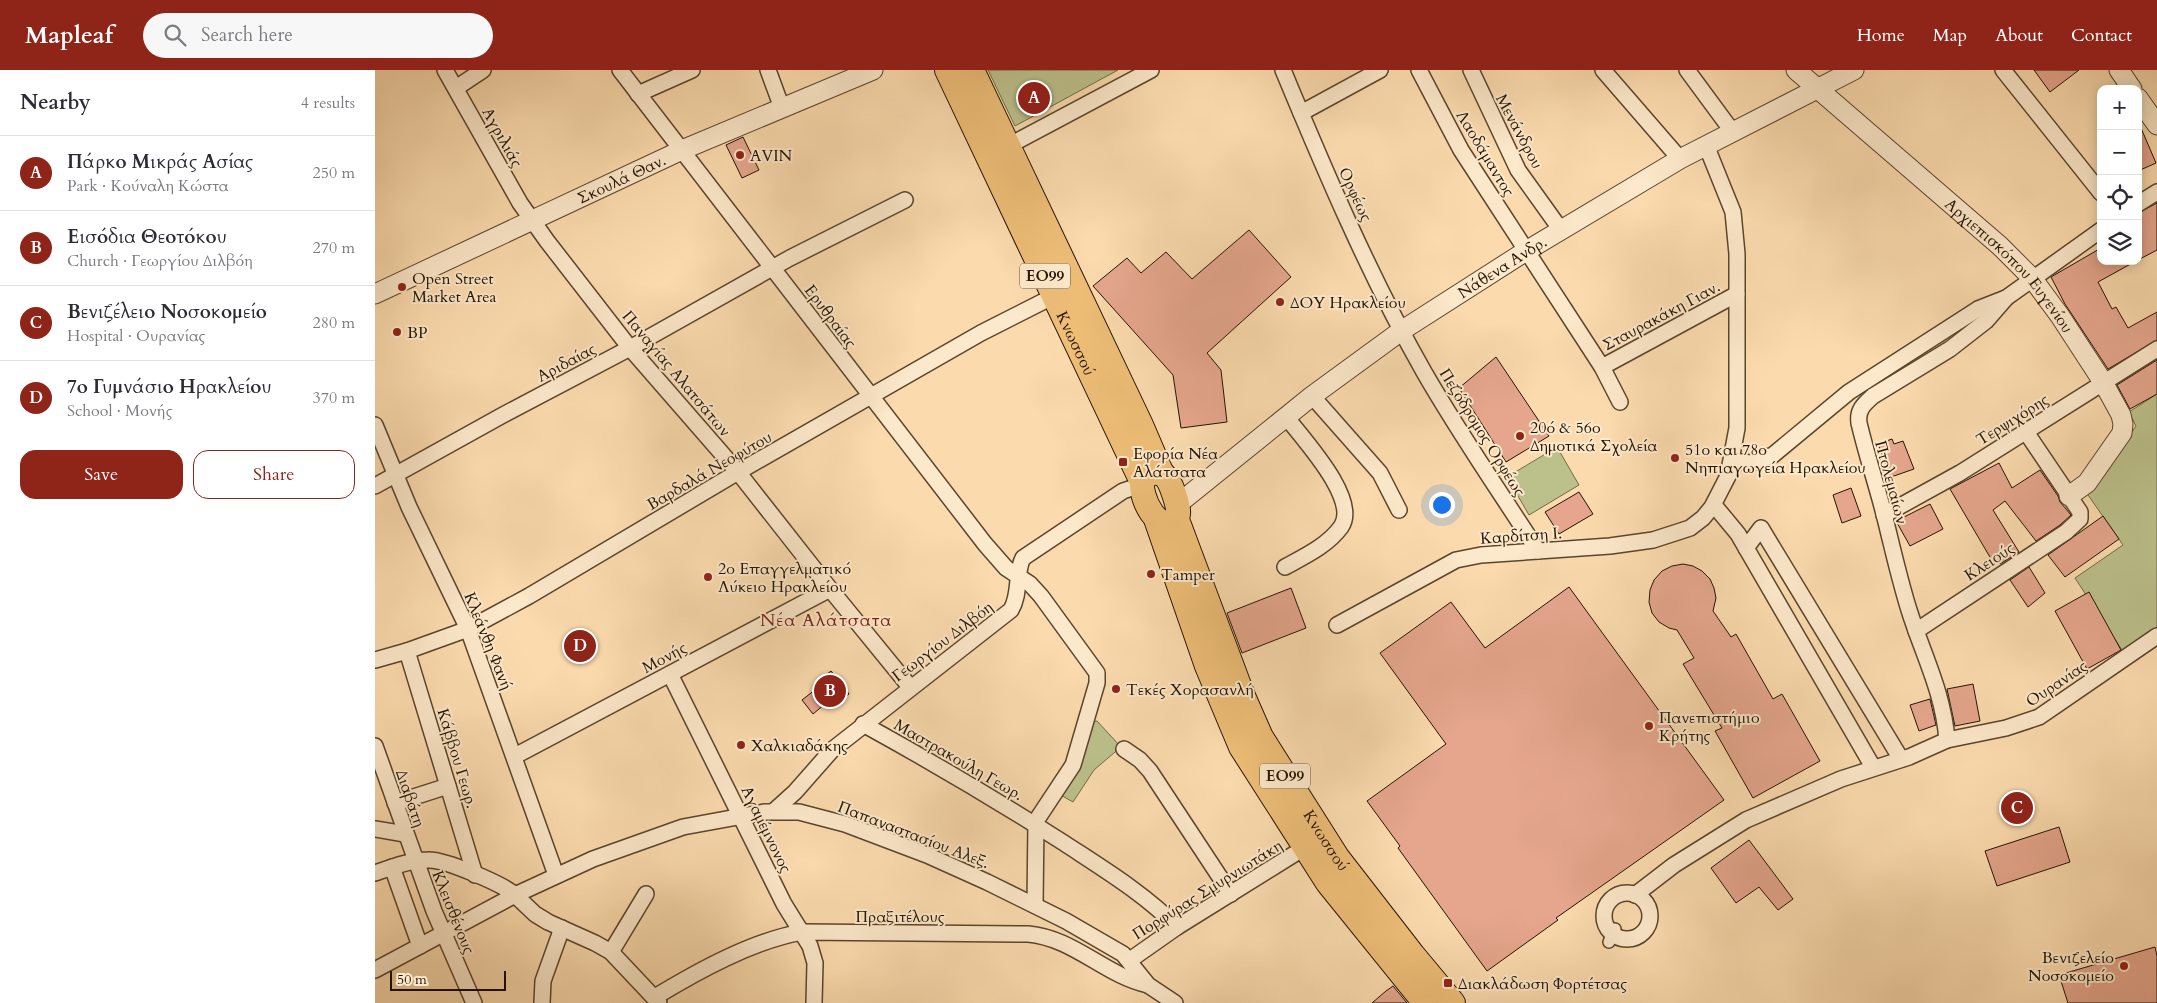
<!DOCTYPE html>
<meta charset="utf-8">
<style>
body{margin:0;font-family:Cardo,serif;background:#f7f7f7;color:#2b2b33}
.controls{position:absolute;right:15px;top:15px;display:grid;overflow:hidden;border-radius:10px;box-shadow:0 2px 12px #0003}
.controls button{width:45px;height:45px;display:grid;place-items:center;padding:0;border:0;border-bottom:1px solid #e1e1e2;background:#fff;color:#2b2b33;font:25px sans-serif}
.scale{position:absolute;left:15px;bottom:12px;width:116px;box-sizing:border-box;padding-left:5px;border:2px solid #241300;border-top:0;font-size:14px;line-height:18px;white-space:nowrap;color:#241300;-webkit-text-stroke:4px #fce8ca;paint-order:stroke}
.you{position:absolute;left:1066px;top:434px;width:18px;height:18px;margin:-12px;border:4px solid #fff;border-radius:50%;background:#1a73e8;box-shadow:0 0 0 8px #1a73e833}
.badge{display:grid;place-items:center;width:32px;height:32px;border-radius:50%;background:#8f2418;color:#fff;font-size:16px;font-weight:700}
.pin{position:absolute;translate:-50% -50%;border:2px solid #fff;box-shadow:0 1px 5px #0006}
.list{margin:0;padding:0;list-style:none}
h2{display:flex;justify-content:space-between;align-items:center;height:65px;margin:0;padding:0 20px;font-size:21px}
h2 small{font-size:16px;font-weight:400;color:#7c7c81}
.list li{display:grid;grid-template-columns:32px 1fr auto;gap:15px;align-items:center;box-sizing:border-box;height:75px;padding:0 20px;border-top:1px solid #e1e1e2}
.list b{display:block;font-size:19px;white-space:nowrap}
.list p{margin:0;font-size:16px;white-space:nowrap;color:#7c7c81}
.list em{font-size:16px;font-style:normal;color:#7c7c81}
.actions{display:flex;gap:10px;padding:15px 20px}
.actions a{flex:1;padding:11px 0;border:1px solid #8f2418;border-radius:15px;text-align:center;font-size:18px;color:#8f2418}
.actions .main{background:#8f2418;color:#fff}
.icon{flex:none;width:28px;height:28px;fill:none;stroke:currentColor;stroke-width:2;stroke-linecap:round;stroke-linejoin:round}
.map{position:relative;flex:none;width:1782px;height:933px;overflow:hidden}
header{display:flex;align-items:center;gap:30px;box-sizing:border-box;height:70px;padding:0 25px;background:#8f2418;color:#fff}
header strong{font-size:24px}
nav{display:flex;gap:28px;margin-inline-start:auto;font-size:18px}
.search{width:350px;height:45px;background:#f7f7f7;display:flex;align-items:center;gap:12px;box-sizing:border-box;padding:0 18px;border-radius:28px;color:#7c7c81;font-size:19px}
main{display:flex}
aside{flex:1;background:#fff}
.map>svg:first-child{display:block}
.green{fill:#bcc18c;stroke:#706a46}
.building{fill:#e5a68d;stroke:#241300}
.lines{fill:none;stroke-linecap:round;stroke-linejoin:round}
.pedestrian-casing{stroke:#5a452c;stroke-width:14}
.minor-casing{stroke:#5a452c;stroke-width:18}
.tertiary-casing{stroke:#5a452c;stroke-width:21}
.primary-casing{stroke:#241300;stroke-width:26}
.pedestrian{stroke:#fce8ca;stroke-width:11}
.minor{stroke:#fce8ca;stroke-width:15}
.tertiary{stroke:#fce8ca;stroke-width:19}
.primary{stroke:#eebe77;stroke-width:24}
.poi-dot{fill:#8f2418;stroke:#fce8ca;stroke-width:2}
.labels{text-anchor:middle;stroke-width:4;stroke-linejoin:round;paint-order:stroke}
.shield{fill:#fce8ca;stroke:#65533d;stroke-width:1}
.shield-label{font-size:15px;font-weight:bold;fill:#241300}
.street-label{font-size:16px;fill:#241300;stroke:#fce8ca}
.poi-label{font-size:16px;fill:#241300;stroke:#fce8ca;text-anchor:start}
.neighbourhood-label{font-size:18px;letter-spacing:1px;fill:#7a1f14;stroke:#fce8ca}
</style>
<header>
<strong>Mapleaf</strong>
<div class="search"><svg class="icon" aria-label="search" viewBox="0 0 24 24"><circle cx="10" cy="10" r="6"/><path d="M15 15l6 6"/></svg>Search here</div>
<nav><a>Home</a><a>Map</a><a>About</a><a>Contact</a></nav>
</header>
<main>
<aside>
<h2>Nearby<small>4 results</small></h2>
<ul class="list">
<li><span class="badge">A</span><div><b>Πάρκο Μικράς Ασίας</b><p>Park · Κούναλη Κώστα</p></div><em>250 m</em></li>
<li><span class="badge">B</span><div><b>Εισόδια Θεοτόκου</b><p>Church · Γεωργίου Διλβόη</p></div><em>270 m</em></li>
<li><span class="badge">C</span><div><b>Βενιζέλειο Νοσοκομείο</b><p>Hospital · Ουρανίας</p></div><em>280 m</em></li>
<li><span class="badge">D</span><div><b>7o Γυμνάσιο Ηρακλείου</b><p>School · Μονής</p></div><em>370 m</em></li>
</ul>
<div class="actions"><a class="main">Save</a><a>Share</a></div>
</aside>
<div class="map">
<svg width="1782" height="933" viewBox="0 0 1782 933">
<rect width="100%" height="100%" fill="#fbdbae"/>
<filter id="stains"><feTurbulence type="fractalNoise" baseFrequency=".004" numOctaves="4"/><feColorMatrix values="0 0 0 0 .2 0 0 0 0 .09 0 0 0 0 .02 0 0 0 .5 -.17"/></filter>
<radialGradient id="worn" r=".72"><stop offset=".6" stop-color="#630" stop-opacity="0"/><stop offset="1" stop-color="#630" stop-opacity=".3"/></radialGradient>
<g class="green">
<path d="M613 0H743L640 56Z"/>
<path d="M1782 324V557L1747 580 1700 508 1748 475 1713 425 1761 356 1754 342Z"/>
<path d="M1182 377 1204 415 1154 445 1132 407Z"/>
<path d="M722 651 746 677 719 700 698 732 684 724 716 652Z"/>
</g>
<g class="building">
<path d="M1659 0H1704L1675 22Z"/>
<path d="M1763 51 1781 93 1763 101Z"/>
<path d="M368 67 384 100 367 108 351 75Z"/>
<path d="M1782 133V180L1763 190V143Z"/>
<path d="M874 160 916 207 832 283 846 300 852 352 806 358 798 305 718 216 752 188 766 203 791 182 817 209Z"/>
<path d="M1726 178V191H1761L1723 212 1737 239 1741 237 1753 258 1782 242V270L1733 299 1690 234 1676 207Z"/>
<path d="M1121 287 1174 366 1131 392 1084 318Z"/>
<path d="M1782 290V324L1755 339 1742 315Z"/>
<path d="M1517 369 1519 374 1528 371 1539 399 1516 407 1503 374Z"/>
<path d="M1624 393 1637 418 1665 400 1683 426 1685 432 1696 445 1685 455 1661 471 1630 431 1618 440 1644 482 1625 494 1623 491 1619 494 1575 419Z"/>
<path d="M1476 418 1486 446 1467 453 1458 425Z"/>
<path d="M1204 422 1218 444 1184 464 1170 442Z"/>
<path d="M1555 434 1568 459 1535 476 1521 451Z"/>
<path d="M1728 446 1744 469 1690 507 1673 485Z"/>
<path d="M1308 494 1318 496 1327 501 1335 509 1339 518 1341 528 1338 541 1356 567 1361 564 1398 629 1407 624 1445 691 1378 728 1340 661 1347 658 1308 594 1319 588 1302 560 1294 558 1284 552 1277 543 1274 532 1275 520 1279 510 1287 501 1297 496Z"/>
<path d="M1654 497 1670 523 1653 537 1635 510Z"/>
<path d="M1194 517 1349 730 1181 848 1183 850 1112 901 1023 778 1025 776 992 731 1071 674 1005 583 1076 532 1110 578Z"/>
<path d="M916 518 931 558 867 583 852 543Z"/>
<path d="M1714 522 1746 580 1712 599 1680 541Z"/>
<path d="M456 601 474 624 454 639 450 634 438 644 427 630 441 619 438 615Z"/>
<path d="M1598 614 1605 651 1580 656 1572 619Z"/>
<path d="M1555 629 1561 655 1544 661 1535 635Z"/>
<path d="M1684 757 1695 792 1622 816 1610 781Z"/>
<path d="M1374 770 1418 829 1403 840 1384 817 1361 833 1336 798Z"/>
<path d="M1780 877 1782 886V933H1693L1684 905Z"/>
<path d="M1018 916 1032 933H997L1011 921Z"/>
</g>
<g class="lines">
<defs>
<path id="pedestrian" d="M1234 872 1240 859"/>
<g id="minor">
<path d="M70 0 145 133 172 171 255 278 363 402 455 519 535 617"/>
<path d="M245 0 610 474 631 498 655 514 666 526 722 603V613L698 695 661 751 660 835"/>
<path d="M393 0 407 38"/>
<path d="M908 0C950 101 995 207 1049 302 1084 363 1125 422 1163 481"/>
<path d="M1044 0 1086 80 1227 297 1245 332"/>
<path d="M1096 0 1143 100 1186 160"/>
<path d="M1228 0 1305 89"/>
<path d="M1312 0 1357 61"/>
<path d="M1628 0 1726 123"/>
<path d="M81 18 108 0"/>
<path d="M263 24 317 0"/>
<path d="M926 43 1005 0"/>
<path d="M633 76 776 0"/>
<path d="M1763 134 1782 122"/>
<path d="M1227 297 1362 224"/>
<path d="M937 326 1005 403 1024 440"/>
<path d="M0 355 34 437 93 559 181 805"/>
<path d="M1357 391 1376 393 1398 385 1474 322 1603 239 1631 228 1726 160"/>
<path d="M0 416 128 345 255 278 415 188 530 130"/>
<path d="M1339 435 1363 464 1498 697"/>
<path d="M1509 445 1585 403 1782 279"/>
<path d="M1371 478 1386 458 1526 689"/>
<path d="M910 497C930 486 952 476 966 457 985 430 929 370 912 348"/>
<path d="M962 555 1081 490 1106 485 1235 476 1278 470 1315 458 1328 448 1337 437 1353 406 1362 358V184L1358 142 1331 75"/>
<path d="M1541 561 1691 462 1705 449V442L1651 362"/>
<path d="M32 581 100 805"/>
<path d="M0 590 32 581 93 559 154 526 363 402 606 263 679 226"/>
<path d="M295 604 409 834 435 876 440 893 439 933"/>
<path d="M488 654C557 692 623 731 689 773 727 798 770 824 802 857"/>
<path d="M1572 670C1568 621 1548 585 1534 540 1524 508 1517 476 1509 444 1501 413 1491 383 1484 353 1482 340 1489 334 1498 326L1575 279 1611 251 1631 228"/>
<path d="M0 676 59 841 99 933"/>
<path d="M749 679 765 690 775 701 856 824"/>
<path d="M140 686 455 519"/>
<path d="M20 733 73 716"/>
<path d="M399 741 420 722 457 680 636 540C646 523 640 503 648 488L748 421 766 415"/>
<path d="M0 759 30 764"/>
<path d="M17 797 45 876"/>
<path d="M0 803C17 797 35 790 53 790 69 789 128 814 140 825L218 789 308 757 389 742H424L470 754 552 785 612 812 691 851 748 884 773 915 800 933"/>
<circle cx="1252" cy="846" r="23"/>
<path d="M1260 825 1299 795 1371 750 1466 709 1534 687 1572 670 1631 658 1664 647 1782 566"/>
<path d="M236 882 271 824"/>
<path d="M755 890 802 857 929 778"/>
<path d="M0 900 140 825 160 844 173 852 220 873 236 882 284 933"/>
<path d="M280 927C323 901 377 871 427 862L653 864C699 868 729 905 773 915"/>
<path d="M167 933 168 911 187 858"/>
</g>
<g id="tertiary">
<path id="s1" d="M1421 0 1625 176 1657 208 1685 246 1728 312 1746 345 1748 354 1747 363 1712 413 1694 426"/>
<path d="M1744 0 1757 19"/>
<path d="M1763 28 1782 55"/>
<path id="s2" d="M0 224 307 80 498 0"/>
<path id="s3" d="M803 434 937 326 1026 261 1151 181 1305 89 1479 0"/>
</g>
<g id="primary">
<path id="s4" d="M572 0 767 412"/>
<path d="M597 0 766 355 787 404"/>
<path d="M777 402C782 402 785 403 789 405 796 411 804 436 803 444 786 472 762 425 768 409Z"/>
<path id="s5" d="M801 447 868 626 886 667 962 787 1038 885 1078 933"/>
<path d="M781 449 832 596 866 677 953 813 1050 933"/>
</g>
</defs>
<use href="#pedestrian" class="pedestrian-casing"/>
<use href="#minor" class="minor-casing"/>
<use href="#tertiary" class="tertiary-casing"/>
<use href="#primary" class="primary-casing"/>
<use href="#pedestrian" class="pedestrian"/>
<use href="#minor" class="minor"/>
<use href="#tertiary" class="tertiary"/>
<use href="#primary" class="primary"/>
</g>
<g class="poi-dot">
<circle cx="365" cy="85" r="5"/>
<circle cx="27" cy="217" r="5"/>
<circle cx="905" cy="232" r="5"/>
<circle cx="22" cy="262" r="5"/>
<circle cx="1145" cy="366" r="5"/>
<circle cx="1300" cy="388" r="5"/>
<rect x="743" y="387" width="10" height="10" rx="2.5"/>
<circle cx="776" cy="504" r="5"/>
<circle cx="333" cy="507" r="5"/>
<circle cx="741" cy="619" r="5"/>
<circle cx="1274" cy="656" r="5"/>
<circle cx="366" cy="675" r="5"/>
<circle cx="1749" cy="896" r="5"/>
<rect x="1068" y="908" width="10" height="10" rx="2.5"/>
</g>
<g class="labels">
<g class="shield">
<rect x="645" y="193.5" width="50" height="25" rx="4"/>
<rect x="885" y="693.5" width="50" height="25" rx="4"/>
</g>
<g class="shield-label">
<text x="670" y="211">ΕΟ99</text>
<text x="910" y="711">ΕΟ99</text>
</g>
<g class="street-label">
<text transform="translate(1145 61) rotate(62)" y="6">Μενάνδρου</text>
<text transform="translate(128 67) rotate(61)" y="6">Αγριλιάς</text>
<text transform="translate(1111 83) rotate(59)" y="6">Λαοδάμαντος</text>
<text dy="6" stroke="none"><textPath href="#s2" startOffset="272">Σκουλά Θαν.</textPath></text>
<text transform="translate(981 124) rotate(65)" y="6">Ορφέως</text>
<text dy="6" stroke="none"><textPath href="#s1" startOffset="290">Αρχιεπισκόπου Ευγενίου</textPath></text>
<text dy="6" stroke="none"><textPath href="#s3" startOffset="402">Νάθενα Ανδρ.</textPath></text>
<text transform="translate(1286 245) rotate(-28)" y="6">Σταυρακάκη Γιαν.</text>
<text transform="translate(456 246) rotate(53)" y="6">Ερυθραίας</text>
<text dy="6" stroke="none"><textPath href="#s4" startOffset="302">Κνωσσού</textPath></text>
<text transform="translate(191 292) rotate(-28)" y="6">Αριδαίας</text>
<text transform="translate(302 303) rotate(50)" y="6">Παναγίας Αλατσάτων</text>
<text transform="translate(1637 349) rotate(-32)" y="6">Τερψιχόρης</text>
<text transform="translate(1108 362) rotate(58)" y="6">Πεζόδρομος Ορφέως</text>
<text transform="translate(334 400) rotate(-30)" y="6">Βαρδαλά Νεοφύτου</text>
<text transform="translate(1517 412) rotate(75)" y="6">Πτολεμαίων</text>
<text transform="translate(1146 465) rotate(-4)" y="6">Καρδίτση Ι.</text>
<text transform="translate(1614 491) rotate(-33)" y="6">Κλειούς</text>
<text transform="translate(114 571) rotate(68)" y="6">Κλεάνθη Φανή</text>
<text transform="translate(567 571) rotate(-37)" y="6">Γεωργίου Διλβόη</text>
<text transform="translate(289 587) rotate(-28)" y="6">Μονής</text>
<text transform="translate(1681 613) rotate(-34)" y="6">Ουρανίας</text>
<text transform="translate(83 688) rotate(73)" y="6">Κάββου Γεωρ.</text>
<text transform="translate(584 689) rotate(30)" y="6">Μαστρακούλη Γεωρ.</text>
<text transform="translate(36 728) rotate(71)" y="6">Διαβάτη</text>
<text transform="translate(392 759) rotate(64)" y="6">Αγαμέμνονος</text>
<text transform="translate(539 764) rotate(21)" y="6">Παπαναστασίου Αλεξ.</text>
<text dy="6" stroke="none"><textPath href="#s5" startOffset="358">Κνωσσού</textPath></text>
<text transform="translate(832 819) rotate(-32)" y="6">Πορφύρας Σμυρνιωτάκη</text>
<text transform="translate(79 842) rotate(68)" y="6">Κλεισθένους</text>
<text x="525" y="852">Πραξιτέλους</text>
</g>
<g class="poi-label">
<text x="375" y="91">AVIN</text>
<text x="37" y="214">Open Street<tspan x="37" dy="18">Market Area</tspan></text>
<text x="915" y="238">ΔΟΥ Ηρακλείου</text>
<text x="32" y="268">BP</text>
<text x="1155" y="363">20ό &amp; 56ο<tspan x="1155" dy="18">Δημοτικά Σχολεία</tspan></text>
<text x="1310" y="385">51ο και 78ο<tspan x="1310" dy="18">Νηπιαγωγεία Ηρακλείου</tspan></text>
<text x="758" y="389">Εφορία Νέα<tspan x="758" dy="18">Αλάτσατα</tspan></text>
<text x="343" y="504">2ο Επαγγελματικό<tspan x="343" dy="18">Λύκειο Ηρακλείου</tspan></text>
<text x="786" y="510">Tamper</text>
<text x="751" y="625">Τεκές Χορασανλή</text>
<text x="1284" y="653">Πανεπιστήμιο<tspan x="1284" dy="18">Κρήτης</tspan></text>
<text x="376" y="681">Χαλκιαδάκης</text>
<text x="1739" y="893" text-anchor="end">Βενιζελείο<tspan x="1739" dy="18">Νοσοκομείο</tspan></text>
<text x="1083" y="919">Διακλάδωση Φορτέτσας</text>
</g>
<g class="neighbourhood-label">
<text x="451" y="556">Νέα Αλάτσατα</text>
</g>
</g>
<rect width="100%" height="100%" filter="url(#stains)"/>
<rect width="100%" height="100%" fill="url(#worn)"/>
</svg>
<div class="controls">
<button>+</button>
<button>−</button>
<button><svg class="icon" aria-label="locate" viewBox="0 0 24 24"><circle cx="12" cy="12" r="6"/><path d="M12 2v4M12 18v4M2 12h4M18 12h4"/></svg></button>
<button><svg class="icon" aria-label="layers" viewBox="0 0 24 24"><path d="M12 4l9 5-9 5-9-5zM3 14l9 5 9-5"/></svg></button>
</div>
<div class="scale">50 m</div>
<div class="you"></div>
<div class="pin badge" style="left:659px;top:28px">A</div>
<div class="pin badge" style="left:455px;top:621px">B</div>
<div class="pin badge" style="left:1642px;top:738px">C</div>
<div class="pin badge" style="left:205px;top:576px">D</div>
</div>
</main>
